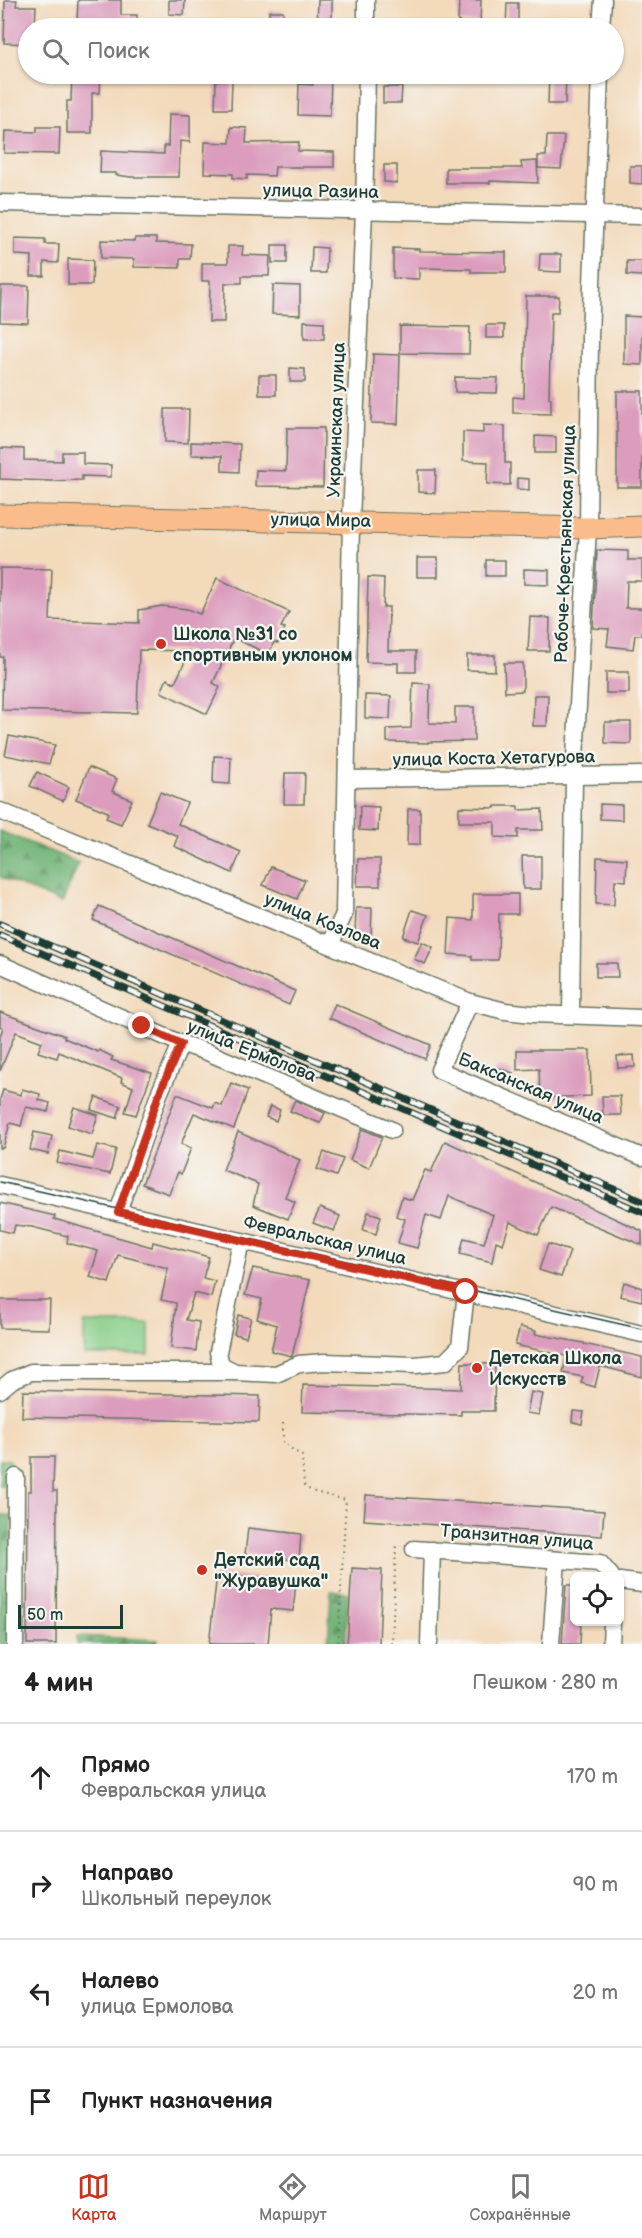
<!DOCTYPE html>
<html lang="ru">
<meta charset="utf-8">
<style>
body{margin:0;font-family:"Balsamiq Sans",sans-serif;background:#f6f6f6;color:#222}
.controls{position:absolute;right:18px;bottom:18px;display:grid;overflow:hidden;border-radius:9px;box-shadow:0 2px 4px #0004}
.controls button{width:54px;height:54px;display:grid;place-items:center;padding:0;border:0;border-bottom:2px solid #e0e0e0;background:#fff;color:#222;font:30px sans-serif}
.scale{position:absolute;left:18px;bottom:15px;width:105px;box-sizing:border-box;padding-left:6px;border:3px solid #1f3d34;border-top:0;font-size:16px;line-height:21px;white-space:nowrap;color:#1f3d34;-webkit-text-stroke:4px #f6f6f2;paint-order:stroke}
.stop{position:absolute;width:18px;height:18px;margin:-14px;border:4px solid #c8321e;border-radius:50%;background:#fff}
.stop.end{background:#c8321e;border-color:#fff;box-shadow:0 2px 6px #0008}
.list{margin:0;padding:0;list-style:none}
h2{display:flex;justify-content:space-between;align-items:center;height:78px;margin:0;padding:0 24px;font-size:26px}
h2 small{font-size:20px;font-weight:400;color:#767676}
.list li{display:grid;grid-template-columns:39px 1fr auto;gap:18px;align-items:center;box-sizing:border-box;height:108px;padding:0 24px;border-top:2px solid #e0e0e0}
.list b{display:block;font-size:22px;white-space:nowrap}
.list p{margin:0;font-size:20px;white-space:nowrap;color:#767676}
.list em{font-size:20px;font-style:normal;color:#767676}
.icon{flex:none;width:33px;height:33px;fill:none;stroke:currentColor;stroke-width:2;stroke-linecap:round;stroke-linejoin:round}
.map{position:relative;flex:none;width:642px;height:1644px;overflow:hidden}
.search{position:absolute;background:#fff;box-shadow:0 2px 4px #0004;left:18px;right:18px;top:18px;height:66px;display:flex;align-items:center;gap:15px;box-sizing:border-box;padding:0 21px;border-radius:33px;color:#767676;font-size:22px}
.sheet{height:510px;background:#fff}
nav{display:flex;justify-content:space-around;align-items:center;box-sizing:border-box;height:84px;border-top:2px solid #e0e0e0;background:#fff;font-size:16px;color:#767676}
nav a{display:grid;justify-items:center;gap:3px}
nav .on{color:#c8321e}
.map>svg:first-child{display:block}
.green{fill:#89cf89;stroke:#54865e;stroke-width:1.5}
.forest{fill:url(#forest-firs);stroke:#467854;stroke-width:1.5}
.building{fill:#db9cbd}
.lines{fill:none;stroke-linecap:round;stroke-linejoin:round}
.minor-casing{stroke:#697463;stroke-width:19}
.major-casing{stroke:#697463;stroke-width:23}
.path{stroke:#697463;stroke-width:2;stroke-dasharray:1.5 4.5;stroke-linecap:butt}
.minor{stroke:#fff;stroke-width:16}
.major{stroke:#fabc8b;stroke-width:21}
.tram{stroke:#1f3d34;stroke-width:1.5}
.rail-casing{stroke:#1f3d34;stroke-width:7}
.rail{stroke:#f6f6f2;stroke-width:4.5;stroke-dasharray:14;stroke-linecap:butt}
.route{stroke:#c8321e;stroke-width:8}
.poi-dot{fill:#c8321e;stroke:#f6f6f2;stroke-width:2}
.labels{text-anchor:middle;stroke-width:4.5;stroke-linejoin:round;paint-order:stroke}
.street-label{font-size:18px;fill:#1f3d34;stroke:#f6f6f2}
.poi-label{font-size:18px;font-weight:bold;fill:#1f3d34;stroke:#f6f6f2;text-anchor:start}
</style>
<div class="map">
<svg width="642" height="1644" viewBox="0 0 642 1644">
<defs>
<pattern id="forest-firs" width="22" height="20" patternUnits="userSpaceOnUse" patternTransform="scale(1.5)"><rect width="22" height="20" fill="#6eb275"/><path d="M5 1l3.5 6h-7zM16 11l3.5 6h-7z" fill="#5a9261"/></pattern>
</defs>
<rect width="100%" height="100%" fill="#f6f6f2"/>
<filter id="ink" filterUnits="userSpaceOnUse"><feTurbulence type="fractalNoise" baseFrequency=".0167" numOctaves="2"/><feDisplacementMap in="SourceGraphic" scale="12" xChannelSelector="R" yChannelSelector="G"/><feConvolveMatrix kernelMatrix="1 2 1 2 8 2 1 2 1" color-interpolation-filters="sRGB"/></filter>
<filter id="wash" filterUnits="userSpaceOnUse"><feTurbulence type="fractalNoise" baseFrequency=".008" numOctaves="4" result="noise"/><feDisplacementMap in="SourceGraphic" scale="24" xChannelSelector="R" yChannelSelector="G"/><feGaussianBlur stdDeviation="1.35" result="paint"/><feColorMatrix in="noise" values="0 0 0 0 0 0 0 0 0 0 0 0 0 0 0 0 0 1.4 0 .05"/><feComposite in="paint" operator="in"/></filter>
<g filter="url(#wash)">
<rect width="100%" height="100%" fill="#f3dabb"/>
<g class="green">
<rect x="84" y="1323" width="65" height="32"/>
<rect x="0" y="1460" width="10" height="25"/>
</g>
<g class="forest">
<path d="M0 831 79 863 62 903 0 877Z"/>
<path d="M0 1515H11L9 1644H0Z"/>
<path d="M331 1591 348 1593 345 1644H328Z"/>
<path d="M77 1636 158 1640V1644H77Z"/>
</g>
<g id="blocks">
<g class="building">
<path d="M5 0H17L16 6H36L35 28H28V44L4 43Z"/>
<path d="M78 0H121V15H137V28H111V24L77 23Z"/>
<path d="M169 0H185L184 15 169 14Z"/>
<path d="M318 0H332V28H317Z"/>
<path d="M459 0H481L480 22H458Z"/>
<path d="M507 3H518V28H506Z"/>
<rect x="269" y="11" width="14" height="17"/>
<path d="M72 74H101L100 93H92V133H67V101H71Z"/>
<path d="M313 74H331L330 116 298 115 299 84 313 85Z"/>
<path d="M549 74H566L565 104H548Z"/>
<path d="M216 80H232L231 109H215Z"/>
<path d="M383 87H402L401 103H383Z"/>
<path d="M169 114 190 115V142L180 141 179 177H131L116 175V173H100L101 151 164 154V146H168Z"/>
<path d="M37 127H60L59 154 4 153 5 131 37 132Z"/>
<path d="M231 127 247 128 246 143 299 142 298 151 334 152V167H275L274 176 247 175V179L233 178V174L204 173 205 142 230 143Z"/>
<path d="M547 136H564L561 169 538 168V156H546Z"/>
<path d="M537 161 538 183 490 181V183H446V168H522L521 162Z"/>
<path d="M384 165H397V183L384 182Z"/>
<path d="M630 166H642V184L630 183Z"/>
<path d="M15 238 45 239V244H59L58 263 44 262V276H31L32 256 15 255Z"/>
<path d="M135 238H156V243L191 244 190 259H180V268L134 267V259L101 258V240L134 241Z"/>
<rect x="272" y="245" width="15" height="18"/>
<path d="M228 246H243L242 255 270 256 269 276H242V283H225L224 322H209L210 281H202V263H228Z"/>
<path d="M312 247 327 248 326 273H311Z"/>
<path d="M393 248 419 249V251L506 252V272H471V269L419 268V279L393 278Z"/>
<path d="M540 254H561V272L539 271Z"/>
<path d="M68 259 93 260 92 285H68Z"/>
<path d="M627 261H642V276L627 275Z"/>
<path d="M273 285 300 286V315L272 314Z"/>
<path d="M1 286H29L28 323 0 322Z"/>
<path d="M526 296H559L558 312H551L549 398H551V414L513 413V397L524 398Z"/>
<path d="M624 316 642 317V365L624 364Z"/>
<path d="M304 321 324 322V339H304Z"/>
<rect x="486" y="325" width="18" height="13"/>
<path d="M400 326 470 327 469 354 400 353Z"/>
<path d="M373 354 400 355 398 424 371 423Z"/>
<path d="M290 368 305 369V382H290Z"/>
<rect x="259" y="375" width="17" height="20"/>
<path d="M455 377 498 378 497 393 455 392Z"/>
<rect x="617" y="391" width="25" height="96"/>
<path d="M165 409H189L188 443 165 442Z"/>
<path d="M483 425 505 426V463H510V485L487 484 488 462 463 461V432L483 433Z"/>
<path d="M287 428H324L323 487 255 486 256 470 286 471Z"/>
<path d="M535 436 556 437V453H535Z"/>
<path d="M191 442 240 444 239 472 222 471V456L191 455Z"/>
<path d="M0 448 24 449V460L62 461V452H83V464L111 465V477L82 476V480L51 481 0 479Z"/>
<path d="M418 470H436L435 493 418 492Z"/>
<path d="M517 478 529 479V490L517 489Z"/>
<path d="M597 550 628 551V560H642V581H627L626 608H642V635H635L633 649 607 646 609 629 593 628Z"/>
<rect x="417" y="558" width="21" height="19"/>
<rect x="486" y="560" width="19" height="16"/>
<path d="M0 568 52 569 50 620 139 623V610L162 606 187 609 200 614 217 578 289 612 281 627 285 628 278 643 274 642 268 654 234 638 213 683 220 687 207 714 161 692 167 679 175 683 190 651 139 650 137 713 2 710 3 657H0Z"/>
<path d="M524 569 549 570V585L524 584Z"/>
<path d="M368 577 384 578 383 607H389L388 651H416V672H398V663L366 662Z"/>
<path d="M530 617 550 618 549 651H528Z"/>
<path d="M467 655H495V671L467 670Z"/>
<path d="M504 663H523V691L505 692Z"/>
<rect x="606" y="672" width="23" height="21"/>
<path d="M413 683 430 684 429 723 455 724V707H474V741L428 742V743L387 742V729L411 728Z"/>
<path d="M365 695 391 696 390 719 365 718Z"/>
<path d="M534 695H548L547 726H533Z"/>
<path d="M605 722H631V744L605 743Z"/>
<path d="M9 736 55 745 49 764 5 755Z"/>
<path d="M214 756 231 757 230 784 213 783Z"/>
<path d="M89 767 117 779 112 791 132 800 121 824 106 818 108 812 76 799Z"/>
<path d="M37 772 69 787 63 801 30 786Z"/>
<path d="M285 773H305L304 804H284Z"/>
<path d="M160 792 187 803 178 824 241 852 232 873 174 846 178 836 147 823Z"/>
<path d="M600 804 622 805V820L600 819Z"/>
<path d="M360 806 379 807 378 831 359 830Z"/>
<path d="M495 806H518V810L542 809 543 830H518V838L495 837V822H459V807L495 808Z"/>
<path d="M408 809H420V845H407Z"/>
<path d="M522 856H541V889H523Z"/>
<path d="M597 857 627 859 626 881 615 880 614 905 596 904Z"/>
<path d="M358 859H380V886H357Z"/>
<path d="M271 867 305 880 297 899 263 885Z"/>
<path d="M473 894H518V914H499L498 960H472V956L448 954 450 918 473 920Z"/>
<path d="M99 906 295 991 289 1005 93 920Z"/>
<path d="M356 908H372L371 936H355Z"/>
<path d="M412 910 428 915 418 942 403 937Z"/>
<path d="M422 942 433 947 425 964 414 959Z"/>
<path d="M596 963H617L618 977H596Z"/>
<path d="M335 1004 431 1045 425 1059 329 1018Z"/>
<path d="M0 1012 65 1036 64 1038 98 1052 99 1050 113 1057 111 1060 152 1073 136 1115 125 1112 133 1087 121 1082 122 1078 59 1052 57 1058 38 1052 42 1042 16 1032 0 1071V1036L3 1028 0 1026Z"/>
<path d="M517 1050H590L591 1096 540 1098 539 1069 517 1070Z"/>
<path d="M634 1055 635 1067 618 1068 617 1056Z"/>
<path d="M496 1067 513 1073 509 1084 492 1078Z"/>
<path d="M231 1083 248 1090 234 1129 194 1113 181 1144 191 1148 181 1174 178 1172 169 1194 142 1184 177 1094 213 1108 215 1103 222 1106Z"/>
<path d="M22 1089 40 1094 39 1100 50 1103 48 1112 26 1107 21 1126 10 1123 3 1148H0V1099L3 1090 21 1095Z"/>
<path d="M602 1096H620L621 1115H603Z"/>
<path d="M96 1097 121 1106 117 1118 91 1110Z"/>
<path d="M295 1100 325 1113 320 1123 290 1111Z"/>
<path d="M270 1106 280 1110 276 1121 266 1117Z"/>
<path d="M74 1107 98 1115 92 1134 68 1126Z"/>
<path d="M362 1129 382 1137 369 1168 350 1160Z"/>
<path d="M34 1132 52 1136 48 1154 30 1150Z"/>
<path d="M238 1132 300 1160 285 1197 295 1202 288 1219 253 1205 258 1184 223 1170Z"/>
<path d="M445 1141 642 1231V1245L551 1207 538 1235 510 1222 503 1244 496 1241 492 1262 460 1254 464 1238 484 1243 493 1215 449 1196 441 1220 426 1215 417 1248 398 1243 405 1219 396 1216 402 1197 412 1200 425 1170 431 1172Z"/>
<path d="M97 1145 116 1149 110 1174 57 1163 60 1151 93 1159Z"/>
<path d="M324 1152 343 1159 336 1176 317 1169Z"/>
<path d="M0 1203 55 1216 54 1219 152 1247 153 1242 209 1257 203 1278 215 1281 211 1297 194 1293 186 1320 199 1322 196 1351 171 1348 176 1303 161 1300 168 1268 118 1255 109 1283 90 1277 98 1251 67 1243 68 1236 32 1227 15 1225 13 1233 0 1230Z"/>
<path d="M320 1208 340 1216 334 1231 313 1223Z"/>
<path d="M368 1212 381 1216 376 1234 363 1230Z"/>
<path d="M548 1244 570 1251 561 1277 539 1270Z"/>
<path d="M253 1268 310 1280 292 1356 271 1351 277 1325 257 1319 262 1299 245 1295Z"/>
<path d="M624 1282 642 1288V1301L620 1296Z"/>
<path d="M0 1300H50L49 1329 0 1328Z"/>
<path d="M238 1315 251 1318 246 1337 234 1334Z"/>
<path d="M520 1327 536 1331 535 1334 584 1343V1344L642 1357V1377L600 1366 595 1387 581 1383 583 1377 563 1373 566 1356 515 1345Z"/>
<path d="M462 1363 495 1364 494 1411H461V1415L302 1412 303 1385 461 1389Z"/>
<path d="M23 1391 260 1396 259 1422 22 1417Z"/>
<path d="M531 1392 543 1394 539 1415 527 1413Z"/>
<path d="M573 1411 584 1412 582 1424 572 1422Z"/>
<path d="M31 1457H54L53 1491H57L56 1644H27L28 1491H31Z"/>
<path d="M366 1495 604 1511 602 1536 364 1520Z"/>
<path d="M248 1528 301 1534 299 1561 245 1554Z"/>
<path d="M352 1568 382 1570 379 1644H347Z"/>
<path d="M217 1574 276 1579V1582L296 1583 293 1611 271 1609 268 1644H209Z"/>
<path d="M566 1585H574V1622H581L580 1644H562Z"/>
</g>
</g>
</g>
<g filter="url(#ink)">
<use href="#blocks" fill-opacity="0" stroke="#697463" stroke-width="1.5"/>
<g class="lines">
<defs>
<g id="minor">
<path d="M366 0V28"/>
<path d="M601 28 603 0"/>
<path d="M0 203 642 216"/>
<path d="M347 779 642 775"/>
<path d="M0 811 470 1002 505 1011 533 1014 642 1018"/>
<path d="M330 945 344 914 351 521 364 211 367 74"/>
<path d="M0 964 177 1042 207 1052 392 1130"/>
<path d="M470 1002 439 1070 642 1157"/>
<path d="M571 1015 574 776 588 528 590 337 600 74"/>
<path d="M0 1185 642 1334"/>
<path d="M118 1212 159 1094 181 1044"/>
<path d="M241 1241 218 1352 221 1365 235 1372 276 1374 299 1364 324 1362 415 1365 445 1362 460 1347 466 1292"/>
<path d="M0 1390 12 1380 31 1372H234"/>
<path d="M414 1549 600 1563 611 1576"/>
<path d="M620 1581 642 1584"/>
<path d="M15 1644 16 1477"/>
<path d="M429 1644 432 1550"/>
<path d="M551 1644 557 1560"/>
<path d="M611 1644 612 1622"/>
</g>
<path id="major" d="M0 515 588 528 642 526"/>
</defs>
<use href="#minor" class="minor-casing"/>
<use href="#major" class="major-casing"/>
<g class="path">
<path d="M283 1423V1443L302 1456 304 1485 311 1491 346 1500 338 1644"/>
<path d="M392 1644 396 1546"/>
</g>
<use href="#minor" class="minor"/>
<use href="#major" class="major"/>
<path class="tram" d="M0 1182 642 1329"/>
<defs>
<g id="rail">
<path d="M0 924 642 1201"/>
<path d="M0 935 642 1212"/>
</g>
</defs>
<use href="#rail" class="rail-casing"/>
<use href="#rail" class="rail"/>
</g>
</g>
<g class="lines" filter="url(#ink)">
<path class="route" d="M142 1026 181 1044 159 1094 118 1212 466 1292"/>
</g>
<g class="poi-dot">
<circle cx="161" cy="644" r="6"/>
<circle cx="477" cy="1368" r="6"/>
<circle cx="202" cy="1570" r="6"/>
</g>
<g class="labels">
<g class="street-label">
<text transform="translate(321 191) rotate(1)" y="6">улица Разина</text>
<text transform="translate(336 420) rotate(-88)" y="6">Украинская улица</text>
<text transform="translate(321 520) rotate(1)" y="6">улица Мира</text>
<text transform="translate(565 544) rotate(-88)" y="6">Рабоче-Крестьянская улица</text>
<text transform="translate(494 758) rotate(-1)" y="6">улица Коста Хетагурова</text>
<text transform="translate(323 921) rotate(22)" y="6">улица Козлова</text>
<text transform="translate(252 1051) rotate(22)" y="6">улица Ермолова</text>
<text transform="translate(531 1088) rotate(23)" y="6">Баксанская улица</text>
<text transform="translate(325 1240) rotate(13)" y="6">Февральская улица</text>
<text transform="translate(517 1537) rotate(5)" y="6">Транзитная улица</text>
</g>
<g class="poi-label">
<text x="173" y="640">Школа №31 со<tspan x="173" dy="21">спортивным уклоном</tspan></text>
<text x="489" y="1364">Детская Школа<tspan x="489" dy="21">Искусств</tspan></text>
<text x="214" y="1566">Детский сад<tspan x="214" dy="21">"Журавушка"</tspan></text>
</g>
</g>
</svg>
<div class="controls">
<button><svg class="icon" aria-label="locate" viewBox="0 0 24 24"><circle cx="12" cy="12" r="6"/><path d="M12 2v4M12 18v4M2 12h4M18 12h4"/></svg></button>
</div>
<div class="scale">50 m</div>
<div class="stop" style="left:466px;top:1292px"></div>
<div class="stop end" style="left:142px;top:1026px"></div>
<div class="search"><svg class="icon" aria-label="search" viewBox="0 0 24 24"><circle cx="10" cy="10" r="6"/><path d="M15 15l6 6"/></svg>Поиск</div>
</div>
<section class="sheet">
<h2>4 мин<small>Пешком · 280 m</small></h2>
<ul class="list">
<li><svg class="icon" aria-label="ahead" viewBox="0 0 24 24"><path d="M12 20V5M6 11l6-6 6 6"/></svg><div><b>Прямо</b><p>Февральская улица</p></div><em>170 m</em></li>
<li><svg class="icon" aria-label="right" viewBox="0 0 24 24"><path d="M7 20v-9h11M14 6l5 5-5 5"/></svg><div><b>Направо</b><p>Школьный переулок</p></div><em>90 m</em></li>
<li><svg class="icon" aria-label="left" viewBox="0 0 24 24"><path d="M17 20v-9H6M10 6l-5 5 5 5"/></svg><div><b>Налево</b><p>улица Ермолова</p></div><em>20 m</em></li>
<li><svg class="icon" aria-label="arrive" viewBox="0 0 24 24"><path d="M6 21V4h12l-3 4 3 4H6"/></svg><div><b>Пункт назначения</b></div></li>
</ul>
</section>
<nav>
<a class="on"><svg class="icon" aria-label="map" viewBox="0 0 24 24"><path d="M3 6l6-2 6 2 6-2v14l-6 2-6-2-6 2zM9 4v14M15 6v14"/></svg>Карта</a>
<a><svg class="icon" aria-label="directions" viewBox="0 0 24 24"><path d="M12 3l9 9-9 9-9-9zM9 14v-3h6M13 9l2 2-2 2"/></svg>Маршрут</a>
<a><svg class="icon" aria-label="saved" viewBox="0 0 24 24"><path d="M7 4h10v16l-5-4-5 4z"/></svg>Сохранённые</a>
</nav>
